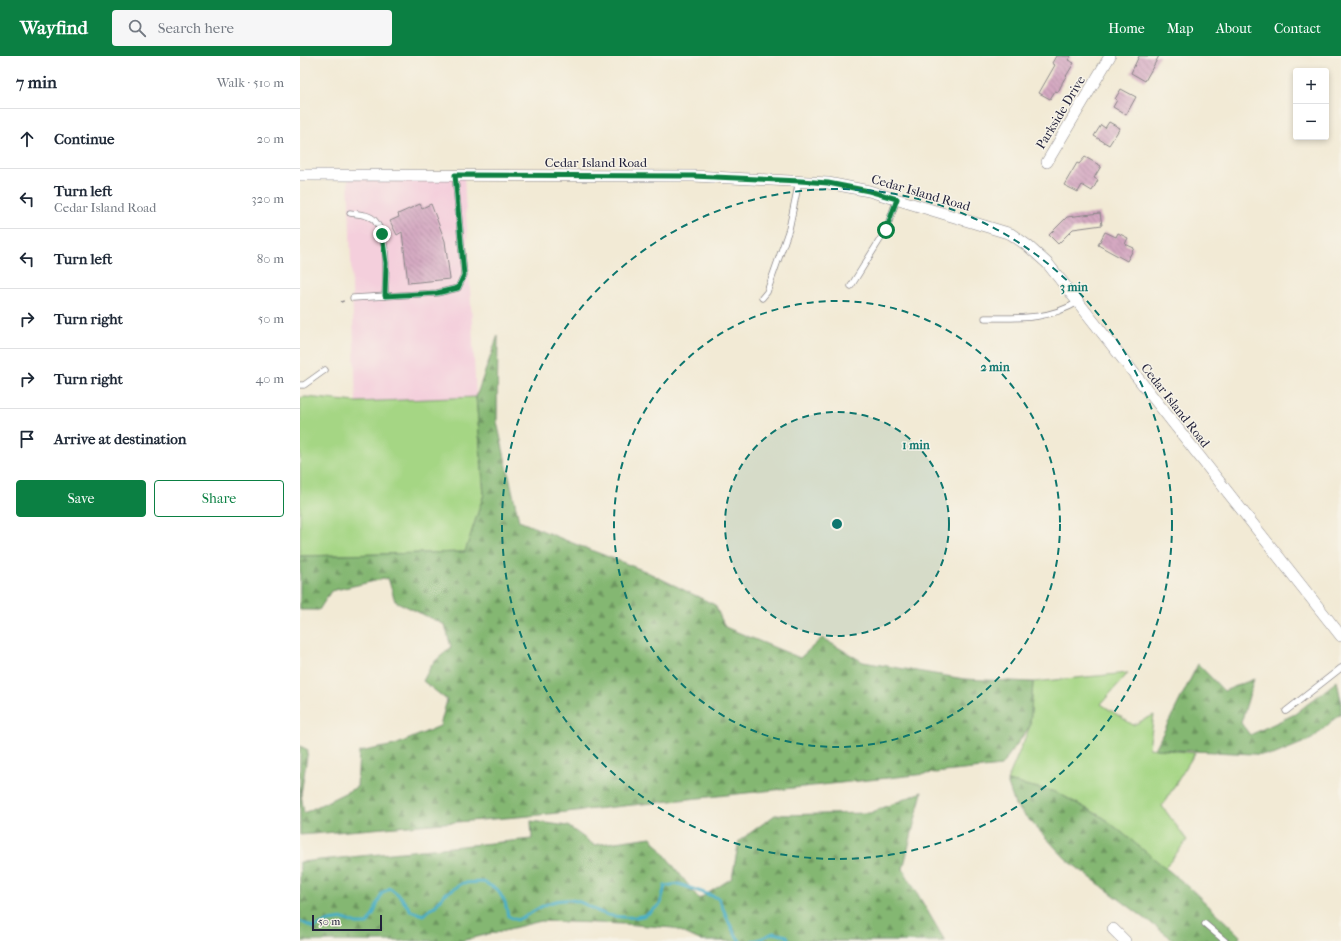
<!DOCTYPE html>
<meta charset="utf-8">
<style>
body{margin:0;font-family:"IM FELL French Canon",serif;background:#f6f6f7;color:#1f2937}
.controls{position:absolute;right:12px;top:12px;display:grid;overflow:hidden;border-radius:4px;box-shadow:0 2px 6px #0003}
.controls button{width:36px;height:36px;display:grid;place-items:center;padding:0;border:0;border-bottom:1px solid #e0e1e3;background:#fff;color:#1f2937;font:20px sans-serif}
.scale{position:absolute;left:12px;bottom:10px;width:70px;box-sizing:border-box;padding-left:4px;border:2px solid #22223b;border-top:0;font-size:11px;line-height:14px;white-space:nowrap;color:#22223b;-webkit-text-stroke:3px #f7f3e8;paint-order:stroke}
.stop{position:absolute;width:12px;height:12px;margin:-9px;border:3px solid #0b8043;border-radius:50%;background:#fff}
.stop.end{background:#0b8043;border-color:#fff;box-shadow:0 1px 4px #0008}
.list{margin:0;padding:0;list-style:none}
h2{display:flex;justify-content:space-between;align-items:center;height:52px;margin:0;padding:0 16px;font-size:17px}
h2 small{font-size:13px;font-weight:400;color:#747a83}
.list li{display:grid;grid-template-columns:26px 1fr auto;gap:12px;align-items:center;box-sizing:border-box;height:60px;padding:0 16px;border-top:1px solid #e0e1e3}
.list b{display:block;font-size:15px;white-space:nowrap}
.list p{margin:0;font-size:13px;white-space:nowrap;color:#747a83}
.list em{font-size:13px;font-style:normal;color:#747a83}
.actions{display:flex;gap:8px;padding:12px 16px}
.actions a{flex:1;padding:9px 0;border:1px solid #0b8043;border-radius:4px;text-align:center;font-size:14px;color:#0b8043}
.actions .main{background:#0b8043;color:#fff}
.icon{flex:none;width:22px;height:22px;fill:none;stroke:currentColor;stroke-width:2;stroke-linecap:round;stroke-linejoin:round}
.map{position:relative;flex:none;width:1041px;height:885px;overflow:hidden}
header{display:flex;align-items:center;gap:24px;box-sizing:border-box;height:56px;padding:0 20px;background:#0b8043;color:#fff}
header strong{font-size:19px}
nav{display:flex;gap:22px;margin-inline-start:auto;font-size:14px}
.search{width:280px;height:36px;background:#f6f6f7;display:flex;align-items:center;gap:10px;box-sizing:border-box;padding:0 14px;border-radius:4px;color:#747a83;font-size:15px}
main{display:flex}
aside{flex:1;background:#fff}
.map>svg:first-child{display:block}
.built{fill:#f4cfdc}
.green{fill:#a5d684;stroke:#647c60}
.forest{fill:url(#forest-firs);stroke:#536c56}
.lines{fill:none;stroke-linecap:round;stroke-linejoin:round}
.stream{stroke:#49afc8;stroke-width:3}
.building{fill:url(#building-back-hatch)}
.service-casing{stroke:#8a8688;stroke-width:7}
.minor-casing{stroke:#8a8688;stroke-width:12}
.path{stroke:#8a8688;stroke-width:1.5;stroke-dasharray:3 3;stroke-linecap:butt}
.service{stroke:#fff;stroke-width:5.5}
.minor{stroke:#fff;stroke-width:11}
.route{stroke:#0b8043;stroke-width:5}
.ring{fill:none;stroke:#0f766e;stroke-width:2;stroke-dasharray:7 5}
.labels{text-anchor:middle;stroke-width:3;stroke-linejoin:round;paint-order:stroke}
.street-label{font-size:13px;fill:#22223b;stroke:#f7f3e8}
.centre{fill:#0f766e;stroke:#f7f3e8;stroke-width:2}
.ring-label{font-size:12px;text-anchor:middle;font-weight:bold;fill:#0f766e;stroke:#f7f3e8;stroke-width:3;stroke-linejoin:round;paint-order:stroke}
</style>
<header>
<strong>Wayfind</strong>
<div class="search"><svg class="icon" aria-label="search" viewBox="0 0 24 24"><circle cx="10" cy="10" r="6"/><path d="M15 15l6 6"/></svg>Search here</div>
<nav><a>Home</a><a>Map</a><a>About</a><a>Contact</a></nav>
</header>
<main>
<aside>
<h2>7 min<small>Walk · 510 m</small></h2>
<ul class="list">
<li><svg class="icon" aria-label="ahead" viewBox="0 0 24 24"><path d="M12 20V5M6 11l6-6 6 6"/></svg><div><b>Continue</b></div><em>20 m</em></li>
<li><svg class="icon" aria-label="left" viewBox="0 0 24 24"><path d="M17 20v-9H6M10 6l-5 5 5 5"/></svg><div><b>Turn left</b><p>Cedar Island Road</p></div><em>320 m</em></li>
<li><svg class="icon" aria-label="left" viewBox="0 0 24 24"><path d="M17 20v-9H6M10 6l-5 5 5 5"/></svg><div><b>Turn left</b></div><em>80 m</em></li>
<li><svg class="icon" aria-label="right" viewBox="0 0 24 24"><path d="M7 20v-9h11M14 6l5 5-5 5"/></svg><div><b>Turn right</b></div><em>50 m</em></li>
<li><svg class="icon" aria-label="right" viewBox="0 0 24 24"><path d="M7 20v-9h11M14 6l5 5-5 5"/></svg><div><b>Turn right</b></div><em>40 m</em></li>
<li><svg class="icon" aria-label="arrive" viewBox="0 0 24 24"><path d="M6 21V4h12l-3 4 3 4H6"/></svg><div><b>Arrive at destination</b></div></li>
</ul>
<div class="actions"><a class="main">Save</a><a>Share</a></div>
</aside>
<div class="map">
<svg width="1041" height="885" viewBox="0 0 1041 885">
<defs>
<pattern id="forest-firs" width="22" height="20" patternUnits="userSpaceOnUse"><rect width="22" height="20" fill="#84b772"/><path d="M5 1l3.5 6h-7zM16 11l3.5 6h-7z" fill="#6c945f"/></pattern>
<pattern id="building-back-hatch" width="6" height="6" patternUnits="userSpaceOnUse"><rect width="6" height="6" fill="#d4a8c1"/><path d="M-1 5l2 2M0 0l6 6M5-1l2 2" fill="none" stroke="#ac889e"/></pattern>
</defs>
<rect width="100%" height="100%" fill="#f7f3e8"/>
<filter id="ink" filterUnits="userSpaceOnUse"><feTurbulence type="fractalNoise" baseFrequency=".025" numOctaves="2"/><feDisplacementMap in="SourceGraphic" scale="8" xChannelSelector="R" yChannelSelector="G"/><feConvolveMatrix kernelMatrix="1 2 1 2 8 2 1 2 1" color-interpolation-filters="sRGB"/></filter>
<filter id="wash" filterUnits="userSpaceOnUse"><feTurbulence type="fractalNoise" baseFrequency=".012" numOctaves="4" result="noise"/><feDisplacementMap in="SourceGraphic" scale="16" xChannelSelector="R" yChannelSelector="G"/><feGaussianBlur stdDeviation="0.9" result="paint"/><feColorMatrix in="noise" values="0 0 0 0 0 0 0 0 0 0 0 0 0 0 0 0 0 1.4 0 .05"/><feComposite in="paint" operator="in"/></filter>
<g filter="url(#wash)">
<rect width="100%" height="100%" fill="#f2ead5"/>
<path class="built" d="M48 119H164L176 341 56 346Z"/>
<g class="green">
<path d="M6 341 56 346 176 341 184 438 165 496 0 500V342Z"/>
<path d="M828 617 801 648 833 669 854 659 849 692 895 697 862 750 887 784 865 812 804 762 756 736 707 725 730 670 733 626Z"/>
</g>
<g class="forest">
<path d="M198 279 197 366 219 465 275 488 345 515 415 549 425 571 500 602 522 582 563 606 664 623 733 626 730 670 701 710 229 760 0 779V690L8 694 1 738 4 757 57 731 59 696 95 689 140 670 147 644 123 625 132 608 151 591 145 569 95 545 88 522 31 535 19 554H0V500L165 496 184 438 176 341Z"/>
<path d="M898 608 924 635 954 623 941 667 950 679 995 658 1037 625 1041 645V657L1012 683 973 699 855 693Z"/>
<path d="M707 725 756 736 804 762 889 831 940 880 938 885H875L767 804 715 749Z"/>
<path d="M622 736 603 813 645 885H402L373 872 325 868 241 865 161 885H0V806L232 783 231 765 268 770 294 789 351 781 399 843 432 822 439 785 475 759 570 757Z"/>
</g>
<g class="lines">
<g class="stream">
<path d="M0 865 14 872 29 865 44 863 57 868H67L73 859 82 837 90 832 100 840 111 855 123 859 136 849 145 838 163 827 183 826 197 833 205 846 208 860 217 864C237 855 248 842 271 844 284 845 291 853 302 857 311 861 335 863 345 859 350 857 355 852 360 849L365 830 379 828 418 842C426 856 429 872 440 885"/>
<path d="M452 885 458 884 473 877 487 880 489 885"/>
</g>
</g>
<g id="blocks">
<g class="building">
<path d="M756 0H771L768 4 774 7 762 27V28L758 36 755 35 750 43 739 37 755 9 752 7Z"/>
<path d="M839 0H859L845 25 831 17Z"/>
<path d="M821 33 836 41 826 59 813 51 817 44 815 43Z"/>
<path d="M809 66 820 72 809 89 794 80 801 69 805 72Z"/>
<path d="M785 101 801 110 794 122 798 124 792 135 782 129 778 136 764 129 777 107 779 108Z"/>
<path d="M120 148 122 152 131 148 145 185 150 223 108 227 102 176 97 179 90 165 99 161 98 158Z"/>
<path d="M800 157 802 169 773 173 758 188 749 179 767 161Z"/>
<path d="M805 176 816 181 818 177 828 182 825 188 834 192 827 205 798 189Z"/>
</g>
</g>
</g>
<g filter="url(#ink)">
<use href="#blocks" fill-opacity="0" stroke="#8a8688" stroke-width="1"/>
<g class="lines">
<defs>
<g id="service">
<path d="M50 157C58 158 70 158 75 165 89 182 86 219 85 240"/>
<path d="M551 230 586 174 597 143"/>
<path d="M53 242 137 237 158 232 164 219 155 119"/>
<path d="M462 242 467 236 489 173 499 125"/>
<path d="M685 262C719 262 748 264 778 246"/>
<path d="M0 329H4L25 314"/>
<path d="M986 655 1041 612"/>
<path d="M905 868 925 885"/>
</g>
<g id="minor">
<path d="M747 106 810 0"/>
<path d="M0 119 393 120 528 127 569 135 711 178 728 190 748 208 1041 580"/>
<path d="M813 873 825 885"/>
</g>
</defs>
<use href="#service" class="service-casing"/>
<use href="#minor" class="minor-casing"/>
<path class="path" d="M41 246 46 244"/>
<use href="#service" class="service"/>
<use href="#minor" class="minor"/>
</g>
</g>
<g class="lines" filter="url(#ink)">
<path class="route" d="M82 178 86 207 85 240 137 237 158 232 164 219 155 119 393 120 500 125 528 127 569 135 597 143 586 174"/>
</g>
<circle cx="537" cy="468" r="112" fill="#0f766e" fill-opacity=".12"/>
<g class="ring">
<circle cx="537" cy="468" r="112"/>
<circle cx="537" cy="468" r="223"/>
<circle cx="537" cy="468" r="335"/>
</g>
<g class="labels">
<g class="street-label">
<text transform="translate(760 56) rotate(-59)" y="5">Parkside Drive</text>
<text x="296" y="111">Cedar Island Road</text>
<text transform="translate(621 136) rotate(16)" y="5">Cedar Island Road</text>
<text transform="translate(876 349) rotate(52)" y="5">Cedar Island Road</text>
</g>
</g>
<circle cx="537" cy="468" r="6" class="centre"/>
<g class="ring-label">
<text x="774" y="235">3 min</text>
<text x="695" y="315">2 min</text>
<text x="616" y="393">1 min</text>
</g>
</svg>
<div class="controls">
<button>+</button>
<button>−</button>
</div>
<div class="scale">50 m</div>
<div class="stop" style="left:586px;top:174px"></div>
<div class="stop end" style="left:82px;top:178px"></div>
</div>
</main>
